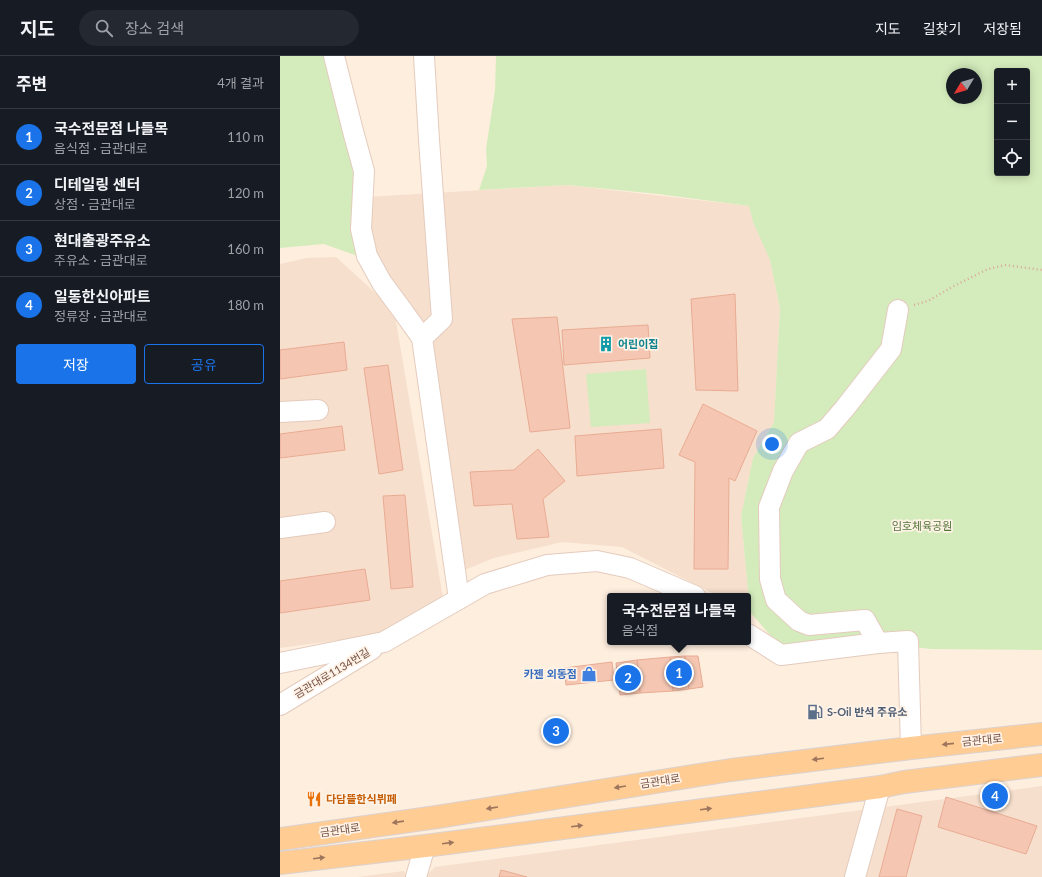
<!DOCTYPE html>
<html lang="ko">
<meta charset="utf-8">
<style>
body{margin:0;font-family:Lato,"Noto Sans KR",sans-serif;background:#242831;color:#f1f3f6}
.controls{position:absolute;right:12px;top:12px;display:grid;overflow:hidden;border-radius:4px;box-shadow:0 2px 10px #0003}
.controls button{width:36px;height:36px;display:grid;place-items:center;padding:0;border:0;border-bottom:1px solid #363941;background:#171b24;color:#f1f3f6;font:20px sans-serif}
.compass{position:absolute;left:666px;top:12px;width:36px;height:36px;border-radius:50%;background:#171b24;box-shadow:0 2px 10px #0003;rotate:232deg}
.you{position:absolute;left:492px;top:388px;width:14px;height:14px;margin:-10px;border:3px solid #fff;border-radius:50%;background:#1a73e8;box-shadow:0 0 0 6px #1a73e833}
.badge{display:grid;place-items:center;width:26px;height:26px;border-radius:50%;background:#1a73e8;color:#fff;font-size:13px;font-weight:700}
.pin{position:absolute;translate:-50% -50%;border:2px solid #fff;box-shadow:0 1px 4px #0006}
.popup{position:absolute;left:327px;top:537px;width:144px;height:52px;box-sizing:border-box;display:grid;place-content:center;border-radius:4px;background:#171b24;filter:drop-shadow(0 1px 3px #0005);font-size:13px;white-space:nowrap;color:#9ea1a6}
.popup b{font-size:15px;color:#f1f3f6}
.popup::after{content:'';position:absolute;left:50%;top:100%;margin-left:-8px;border:8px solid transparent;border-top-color:#171b24}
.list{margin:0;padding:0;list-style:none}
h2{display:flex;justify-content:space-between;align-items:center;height:52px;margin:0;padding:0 16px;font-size:17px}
h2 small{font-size:13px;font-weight:400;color:#9ea1a6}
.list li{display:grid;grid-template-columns:26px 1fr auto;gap:12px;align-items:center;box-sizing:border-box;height:56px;padding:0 16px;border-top:1px solid #363941}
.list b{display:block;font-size:15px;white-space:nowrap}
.list p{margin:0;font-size:13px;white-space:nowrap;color:#9ea1a6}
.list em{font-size:13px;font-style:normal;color:#9ea1a6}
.actions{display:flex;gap:8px;padding:12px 16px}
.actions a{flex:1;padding:9px 0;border:1px solid #1a73e8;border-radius:4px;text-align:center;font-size:14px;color:#1a73e8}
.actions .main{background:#1a73e8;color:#fff}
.icon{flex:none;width:22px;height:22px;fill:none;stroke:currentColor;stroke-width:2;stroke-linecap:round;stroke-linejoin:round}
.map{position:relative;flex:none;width:762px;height:821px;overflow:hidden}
header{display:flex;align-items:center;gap:24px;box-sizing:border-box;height:56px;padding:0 20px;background:#171b24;border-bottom:1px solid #363941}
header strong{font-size:19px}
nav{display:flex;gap:22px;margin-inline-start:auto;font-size:14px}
.search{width:280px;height:36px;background:#242831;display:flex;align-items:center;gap:10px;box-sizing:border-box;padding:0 14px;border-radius:22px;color:#9ea1a6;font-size:15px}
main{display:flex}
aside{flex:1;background:#171b24}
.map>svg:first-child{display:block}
.residential{fill:#f6dfcc}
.green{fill:#d4ecbc;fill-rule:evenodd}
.building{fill:#f5c7b3;stroke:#e9ab93}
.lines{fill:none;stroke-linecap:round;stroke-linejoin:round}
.minor-casing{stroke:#e4cbbd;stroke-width:22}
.major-casing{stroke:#dbd2cf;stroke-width:24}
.path{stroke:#d9aa97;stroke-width:2.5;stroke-dasharray:1 3;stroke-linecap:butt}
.minor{stroke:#fff;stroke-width:20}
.major{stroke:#ffcc94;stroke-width:22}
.oneway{fill:#9e765d}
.labels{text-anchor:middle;stroke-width:3.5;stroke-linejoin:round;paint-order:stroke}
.culture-label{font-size:11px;font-weight:bold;fill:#0d838f;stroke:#fff2e6;text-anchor:start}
.park-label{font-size:11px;fill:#52763a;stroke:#fff2e6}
.street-label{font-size:11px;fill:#755145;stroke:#fff2e6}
.shop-label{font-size:11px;font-weight:bold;fill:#366cbe;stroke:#fff2e6;text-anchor:end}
.service-label{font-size:11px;font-weight:bold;fill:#4e5e75;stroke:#fff2e6;text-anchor:start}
.food-label{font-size:11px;font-weight:bold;fill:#c56008;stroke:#fff2e6;text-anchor:start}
</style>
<header>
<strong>지도</strong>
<div class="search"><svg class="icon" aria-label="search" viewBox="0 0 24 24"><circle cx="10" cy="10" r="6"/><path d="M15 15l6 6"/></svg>장소 검색</div>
<nav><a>지도</a><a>길찾기</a><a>저장됨</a></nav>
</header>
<main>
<aside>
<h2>주변<small>4개 결과</small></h2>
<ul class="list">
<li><span class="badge">1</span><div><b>국수전문점 나들목</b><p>음식점 · 금관대로</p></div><em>110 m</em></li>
<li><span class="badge">2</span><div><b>디테일링 센터</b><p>상점 · 금관대로</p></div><em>120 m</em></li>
<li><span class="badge">3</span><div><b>현대출광주유소</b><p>주유소 · 금관대로</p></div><em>160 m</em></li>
<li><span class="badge">4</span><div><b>일동한신아파트</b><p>정류장 · 금관대로</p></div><em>180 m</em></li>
</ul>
<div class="actions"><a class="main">저장</a><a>공유</a></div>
</aside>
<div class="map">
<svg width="762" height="821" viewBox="0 0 762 821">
<rect width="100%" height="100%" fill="#feeede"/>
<g class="residential">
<path d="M287 129 469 150 490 204 500 253 494 366 473 402 461 460 470 556 468 555V540H438L342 491 282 486 214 502 172 519 131 259 83 202 86 141Z"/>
<path d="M56 201 114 254 163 542 105 578 0 592V208L27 202Z"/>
<path d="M762 730V821H145L155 811Z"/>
<path d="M124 815 127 821H78Z"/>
</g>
<g class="green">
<path d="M0 0H54L85 118 83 202 44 188 0 192Z"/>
<path d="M216 0H762V594L651 593 580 585 504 595 470 556 461 460 473 402 494 366 500 253 490 204 473 166 469 150 378 138 287 129 199 134 207 110 206 93 215 34ZM717 15H747V117H717ZM672 18H696V42H672Z"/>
<path d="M366 313 370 367 311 371 306 318Z"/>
</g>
<g class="building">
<path d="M455 238 458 335 416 334 411 243Z"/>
<path d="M277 261 290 372 250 376 232 263Z"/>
<path d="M368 269 370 302 284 309 282 274Z"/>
<path d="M64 286 67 314 0 323V294Z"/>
<path d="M108 309 123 414 99 418 84 312Z"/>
<path d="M423 348 477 375 455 425 449 422 448 513H414L415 406 399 399Z"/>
<path d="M62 370 65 394 0 402V378Z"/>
<path d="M381 373 384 412 297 420 295 380Z"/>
<path d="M258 393 285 425 263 443 269 481 237 483 232 448 194 450 190 416 234 414Z"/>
<path d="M125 439 133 531 111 533 103 440Z"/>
<path d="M85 513 90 544 0 557V525Z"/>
<path d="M405 600 409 633 393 635 390 601Z"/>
<path d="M405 600H418L423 631 409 633Z"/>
<path d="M390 601 393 635 360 637 357 604Z"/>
<path d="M357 604 360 637 340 639 336 607Z"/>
<path d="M332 606 334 624 286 629 284 612Z"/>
<path d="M666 741 757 770 746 798 658 771Z"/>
<path d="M617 753 642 760 626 821H599Z"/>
<path d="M221 814 247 821H219Z"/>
</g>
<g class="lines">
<defs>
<g id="minor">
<path d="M54 0 74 79 84 115 81 173 87 200 102 227 122 254 142 282 179 543"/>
<path d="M142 282 162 263 149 84 144 0"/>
<path d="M0 356 38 354"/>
<path d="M0 472 45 466"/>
<path d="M468 578 501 599 598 587 628 585 631 692"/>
<path d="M598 587 585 564 529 569 519 565 496 544 490 523 489 451 503 415 519 387 547 373 565 352 611 293 618 254"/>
<path d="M0 607 104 586 205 528 267 509 317 505 350 512 415 540"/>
<path d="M0 649 92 593"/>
<path d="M136 821 145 790"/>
<path d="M575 821 600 731"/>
</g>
<g id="major">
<path d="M0 783 157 761 451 714 631 692 762 678"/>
<path d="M0 807 145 790 600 731 624 726 762 709"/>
</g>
</defs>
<use href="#minor" class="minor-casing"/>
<use href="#major" class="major-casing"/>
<path class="path" d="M634 249 648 245 674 230 708 213 725 209 762 214"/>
<use href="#minor" class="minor"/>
<use href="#major" class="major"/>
</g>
<defs><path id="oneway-solid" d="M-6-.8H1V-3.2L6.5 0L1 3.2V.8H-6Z"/></defs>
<g class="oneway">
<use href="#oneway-solid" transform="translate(668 688) rotate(174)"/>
<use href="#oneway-solid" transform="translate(538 703) rotate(173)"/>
<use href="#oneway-solid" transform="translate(340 731) rotate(171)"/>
<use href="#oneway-solid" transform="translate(212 752) rotate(171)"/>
<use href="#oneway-solid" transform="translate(426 753) rotate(-7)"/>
<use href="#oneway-solid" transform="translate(118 766) rotate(172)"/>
<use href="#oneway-solid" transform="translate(297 770) rotate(-7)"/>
<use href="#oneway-solid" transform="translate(168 787) rotate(-7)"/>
<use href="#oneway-solid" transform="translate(39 802) rotate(-7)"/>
</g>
<defs>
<symbol id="building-bare" viewBox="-9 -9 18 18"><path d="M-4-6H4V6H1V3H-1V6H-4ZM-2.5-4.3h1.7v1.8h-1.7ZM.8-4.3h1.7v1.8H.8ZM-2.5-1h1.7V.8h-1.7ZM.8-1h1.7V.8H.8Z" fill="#0f9aa8" stroke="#fff2e6" stroke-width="2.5" paint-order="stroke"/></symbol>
<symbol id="shop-bare" viewBox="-9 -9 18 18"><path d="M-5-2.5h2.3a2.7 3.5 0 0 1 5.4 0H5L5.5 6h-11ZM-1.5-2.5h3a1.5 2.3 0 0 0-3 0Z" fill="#3f7fe0" stroke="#fff2e6" stroke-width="2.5" paint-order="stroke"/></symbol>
<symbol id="fuel-bare" viewBox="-9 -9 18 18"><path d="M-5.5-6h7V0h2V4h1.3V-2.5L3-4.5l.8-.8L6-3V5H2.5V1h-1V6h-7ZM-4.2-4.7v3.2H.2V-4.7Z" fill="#5c6f8a" stroke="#fff2e6" stroke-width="2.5" paint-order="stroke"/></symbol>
<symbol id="restaurant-bare" viewBox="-9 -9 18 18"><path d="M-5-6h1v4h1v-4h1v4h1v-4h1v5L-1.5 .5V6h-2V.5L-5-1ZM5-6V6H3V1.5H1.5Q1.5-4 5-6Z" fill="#e8710a" stroke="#fff2e6" stroke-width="2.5" paint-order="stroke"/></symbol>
</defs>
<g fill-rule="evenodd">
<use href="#building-bare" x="315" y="277" width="22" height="22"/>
<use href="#shop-bare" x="298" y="607" width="22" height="22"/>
<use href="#fuel-bare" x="524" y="645" width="22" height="22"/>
<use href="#restaurant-bare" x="23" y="732" width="22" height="22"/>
</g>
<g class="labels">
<g class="culture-label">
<text x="338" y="292">어린이집</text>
</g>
<g class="park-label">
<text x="642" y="474">임호체육공원</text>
</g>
<g class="street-label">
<text transform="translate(52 617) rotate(-31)" y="4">금관대로1134번길</text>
<text transform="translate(702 684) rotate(-6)" y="4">금관대로</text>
<text transform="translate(380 725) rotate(-9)" y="4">금관대로</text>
<text transform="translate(60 774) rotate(-8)" y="4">금관대로</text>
</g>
<g class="shop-label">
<text x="297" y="622">카젠 외동점</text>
</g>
<g class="service-label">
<text x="547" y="660">S-Oil 반석 주유소</text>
</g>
<g class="food-label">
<text x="46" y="747">다담뜰한식뷔페</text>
</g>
</g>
</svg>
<div class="controls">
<button>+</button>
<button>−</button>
<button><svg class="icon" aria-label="locate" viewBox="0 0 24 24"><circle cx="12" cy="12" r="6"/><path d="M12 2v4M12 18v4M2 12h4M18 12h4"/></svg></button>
</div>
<svg class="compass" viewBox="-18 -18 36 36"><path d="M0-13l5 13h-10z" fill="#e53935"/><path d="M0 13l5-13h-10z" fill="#9ea1a6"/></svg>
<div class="you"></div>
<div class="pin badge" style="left:399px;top:617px">1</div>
<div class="popup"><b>국수전문점 나들목</b>음식점</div>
<div class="pin badge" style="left:348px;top:622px">2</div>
<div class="pin badge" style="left:276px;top:675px">3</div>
<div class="pin badge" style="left:715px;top:740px">4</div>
</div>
</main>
